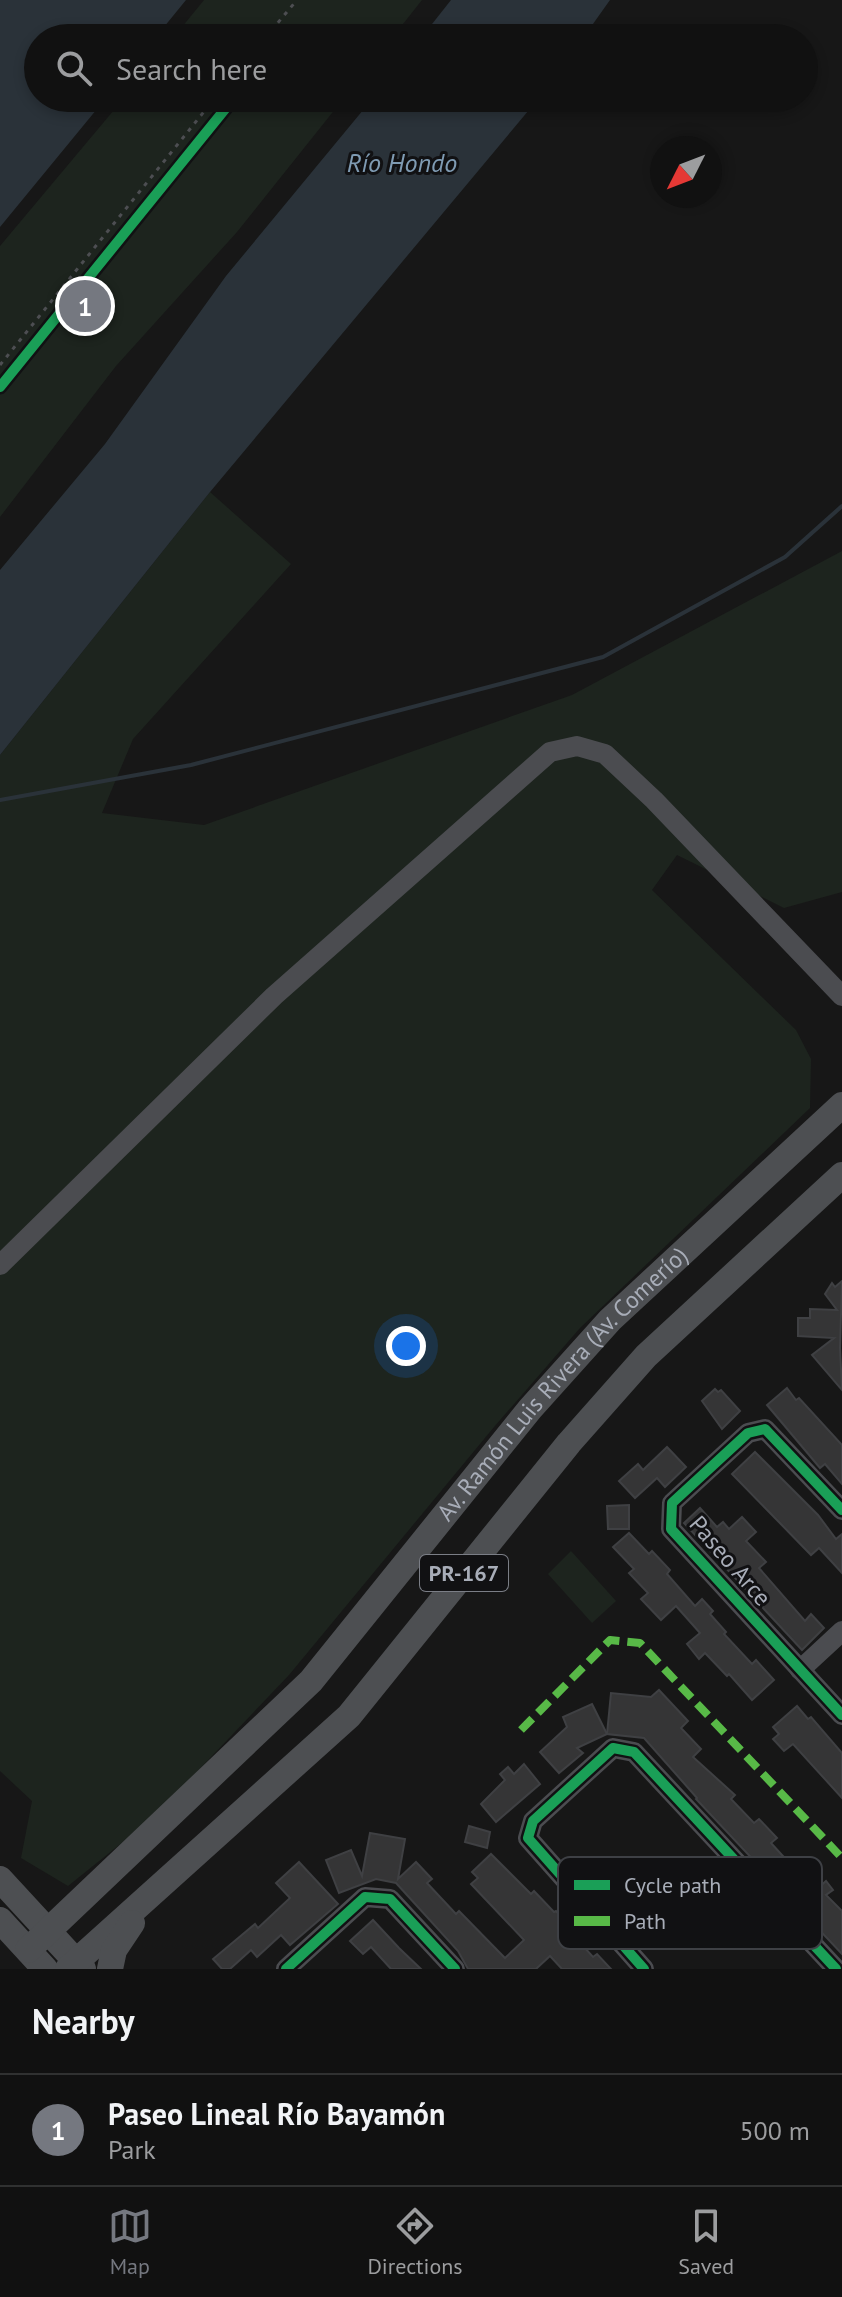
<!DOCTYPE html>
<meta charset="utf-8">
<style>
body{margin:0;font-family:"PT Sans",sans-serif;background:#1a1a1a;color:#f1f3f6}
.compass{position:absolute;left:650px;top:136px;width:72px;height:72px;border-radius:50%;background:#111;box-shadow:0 4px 12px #0003;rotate:228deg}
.you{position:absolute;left:406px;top:1346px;width:28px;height:28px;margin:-20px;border:6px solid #fff;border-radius:50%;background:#1a73e8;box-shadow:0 0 0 12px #1a73e833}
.badge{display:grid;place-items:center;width:52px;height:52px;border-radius:50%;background:#757880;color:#fff;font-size:26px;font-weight:700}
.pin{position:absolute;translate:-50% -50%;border:4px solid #fff;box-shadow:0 2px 8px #0006}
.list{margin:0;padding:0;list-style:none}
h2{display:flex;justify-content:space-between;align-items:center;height:104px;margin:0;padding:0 32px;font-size:34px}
h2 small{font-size:26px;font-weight:400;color:#9c9d9f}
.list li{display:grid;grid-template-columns:52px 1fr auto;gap:24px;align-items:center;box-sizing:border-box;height:112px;padding:0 32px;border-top:2px solid #303131}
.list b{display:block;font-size:30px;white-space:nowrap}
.list p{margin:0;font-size:26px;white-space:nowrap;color:#9c9d9f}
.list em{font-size:26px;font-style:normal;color:#9c9d9f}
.icon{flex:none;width:44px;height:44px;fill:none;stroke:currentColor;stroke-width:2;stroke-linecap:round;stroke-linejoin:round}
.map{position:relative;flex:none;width:842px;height:1969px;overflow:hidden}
.search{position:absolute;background:#111;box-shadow:0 4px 12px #0003;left:24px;right:24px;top:24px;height:88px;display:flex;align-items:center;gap:20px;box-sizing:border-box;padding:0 28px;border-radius:44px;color:#9c9d9f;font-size:30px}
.sheet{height:216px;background:#111}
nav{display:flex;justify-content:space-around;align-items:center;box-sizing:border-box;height:112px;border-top:2px solid #303131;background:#111;font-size:22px;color:#9c9d9f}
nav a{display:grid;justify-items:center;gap:4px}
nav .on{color:#757880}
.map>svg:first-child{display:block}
.green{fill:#1d241e}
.water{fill:#2a3239}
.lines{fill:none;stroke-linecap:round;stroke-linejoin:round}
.stream{stroke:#2a3239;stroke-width:4}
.building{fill:#353536;stroke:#3f4043;stroke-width:2}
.path{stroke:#4d4e52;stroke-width:3;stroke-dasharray:4 6;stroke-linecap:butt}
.minor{stroke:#4b4c50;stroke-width:20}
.major{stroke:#4d4f52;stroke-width:26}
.quiet{stroke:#58b947;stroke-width:8;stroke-dasharray:16 8;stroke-linecap:butt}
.cycleway-casing{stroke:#111113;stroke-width:15}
.cycleway{stroke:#1a9f57;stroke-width:10}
.labels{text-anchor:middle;stroke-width:6;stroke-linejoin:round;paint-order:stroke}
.shield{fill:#111113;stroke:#7b7e86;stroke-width:2}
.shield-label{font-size:22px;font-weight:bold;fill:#a8adb8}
.street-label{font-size:24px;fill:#a8adb8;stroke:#111113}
.water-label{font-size:26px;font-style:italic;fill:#7f9bb3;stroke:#111113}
.key{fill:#111113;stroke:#3e4045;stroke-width:2}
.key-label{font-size:22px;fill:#a8adb8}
</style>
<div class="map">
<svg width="842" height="1969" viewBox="0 0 842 1969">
<rect width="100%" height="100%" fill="#171717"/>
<g class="green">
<path d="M204 0H422L392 38H173Z"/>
<path d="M124 98H344L237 232 116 366 0 517V246Z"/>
<path d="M210 492 291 564 133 739 102 813 204 825 572 695 842 551V892L784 908 677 855 652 890 796 1030 811 1059 810 1108 580 1328 494 1427 289 1675 154 1817 68 1886 21 1858 32 1801 0 1771V755Z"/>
<path d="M571 1551 616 1601 592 1623 548 1574Z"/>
</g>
<g class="water">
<path d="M0 0H186L155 38H38V98H106L0 227Z"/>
<path d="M451 0H610L583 38H421Z"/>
<path d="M373 98H539L210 492 0 755V570L105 444 226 276Z"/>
</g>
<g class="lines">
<path class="stream" d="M0 800 191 765 603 657 785 557 842 506"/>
</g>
<g class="building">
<path d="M842 1281 840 1348 842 1390 812 1355 834 1338 798 1336V1318H810V1309L837 1310 825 1294 832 1283 835 1287Z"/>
<path d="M787 1388 796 1400 799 1398 842 1445V1484L825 1464 820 1468 767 1405Z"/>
<path d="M715 1389 718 1392 721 1390 740 1411 722 1429 702 1401Z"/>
<path d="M667 1447 686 1467 665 1487 657 1478 635 1498 619 1481 638 1464 643 1470Z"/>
<path d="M755 1452 818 1515 836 1539 842 1534V1573L819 1548 811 1555 732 1474Z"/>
<path d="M629 1505V1529H608L607 1506Z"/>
<path d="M700 1508 717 1527 723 1522 729 1529 742 1517 756 1532 746 1541 766 1562 759 1568 805 1621 811 1614 824 1628 802 1650 684 1523Z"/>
<path d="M629 1533 649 1554 652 1551 670 1570 667 1574 695 1606 702 1599 713 1611 710 1614 726 1632 724 1634 752 1664 756 1660 774 1680 752 1700 729 1674 727 1676 705 1653 699 1659 687 1644 700 1633 676 1606 661 1620 641 1599 648 1593 629 1573 634 1569 613 1547Z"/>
<path d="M659 1690 688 1721 681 1728 701 1749 693 1757 735 1795 731 1799 754 1823 759 1819 777 1838 771 1843 792 1866 795 1864 817 1889 826 1881 833 1890 826 1895 842 1911V1954L696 1799 697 1798 644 1738 607 1734 611 1693 651 1697Z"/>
<path d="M592 1704 607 1734 577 1748 583 1753 559 1773 540 1752 567 1727 563 1717Z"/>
<path d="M797 1706 808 1719 811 1717 842 1753V1798L793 1744 784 1751 773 1739 779 1734 773 1727Z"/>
<path d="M524 1764 540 1784 496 1822 481 1804 505 1780 500 1774 508 1767 514 1774Z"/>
<path d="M469 1826 490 1832 487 1848 465 1842Z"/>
<path d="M370 1833 405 1839 398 1879 416 1862 432 1879 427 1883 456 1914 459 1911 505 1958 524 1940 471 1884 478 1878 472 1872 491 1854 531 1894 534 1891 554 1912 556 1911 576 1932 573 1935 593 1957 597 1954 611 1969H562L550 1956 536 1969H468L458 1951 396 1883 376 1879 339 1893 326 1860 351 1850 362 1876Z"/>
<path d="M299 1862 338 1904 290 1945 281 1935 257 1957 251 1950 230 1969H222L213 1959 255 1924 258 1928 290 1898 276 1883Z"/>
<path d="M373 1920 399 1948 421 1969H391L371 1947 363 1954 350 1941Z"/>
</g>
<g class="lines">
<g class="path">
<path d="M265 38 297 0"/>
<path d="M0 365 215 98"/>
</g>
<g class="minor">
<path d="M0 1265 274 996 550 752 577 746 605 754 654 800 842 996"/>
<path d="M842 1510 765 1429 748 1433 672 1503 671 1529 842 1715"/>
<path d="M800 1670 842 1631"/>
<path d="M286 1969 365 1897 390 1899 455 1969"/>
<path d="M644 1969 528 1838 533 1821 613 1748 634 1752 836 1969"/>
</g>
<g class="major">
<path d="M0 1879 83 1969"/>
<path d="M0 1920 45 1969"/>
<path id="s1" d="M28 1950 311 1681 530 1409 610 1320 842 1105"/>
<path d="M68 1969 349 1716 569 1443 646 1356 842 1175"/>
<path d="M110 1969 114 1950 132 1923"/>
</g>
<path class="quiet" d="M521 1730 610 1640 640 1643 842 1858"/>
<defs>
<g id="cycleway">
<path d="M0 387 234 98"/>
<path d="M842 1510 765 1429 748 1433 672 1503 671 1529 842 1715"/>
<path d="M286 1969 365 1897 390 1899 455 1969"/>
<path d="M644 1969 528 1838 533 1821 613 1748 634 1752 836 1969"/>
</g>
</defs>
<use href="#cycleway" class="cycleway-casing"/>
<use href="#cycleway" class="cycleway"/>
</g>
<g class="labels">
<rect class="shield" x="420" y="1555" width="88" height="36" rx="6"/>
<g class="shield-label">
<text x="464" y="1581">PR-167</text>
</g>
<g class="street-label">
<text dy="8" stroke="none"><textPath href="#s1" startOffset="780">Av. Ramón Luis Rivera (Av. Comerío)</textPath></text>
<text transform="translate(730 1561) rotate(49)" y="8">Paseo Arce</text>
</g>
<g class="water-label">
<text x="402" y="172">Río Hondo</text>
</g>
</g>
<rect x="558" y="1857" width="264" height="92" rx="12" class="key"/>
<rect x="574" y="1880" width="36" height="10" fill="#1a9f57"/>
<rect x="574" y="1916" width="36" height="10" fill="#58b947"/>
<g class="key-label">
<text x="624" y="1893">Cycle path</text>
<text x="624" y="1929">Path</text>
</g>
</svg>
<svg class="compass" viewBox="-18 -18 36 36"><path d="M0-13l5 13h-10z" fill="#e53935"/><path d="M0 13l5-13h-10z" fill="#9c9d9f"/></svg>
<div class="you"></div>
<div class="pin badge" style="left:85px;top:306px">1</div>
<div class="search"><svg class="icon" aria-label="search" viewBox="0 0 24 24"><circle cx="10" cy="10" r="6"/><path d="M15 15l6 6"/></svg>Search here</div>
</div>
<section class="sheet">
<h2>Nearby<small></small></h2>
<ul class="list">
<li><span class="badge">1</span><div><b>Paseo Lineal Río Bayamón</b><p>Park</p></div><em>500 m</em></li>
</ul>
</section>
<nav>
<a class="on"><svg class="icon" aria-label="map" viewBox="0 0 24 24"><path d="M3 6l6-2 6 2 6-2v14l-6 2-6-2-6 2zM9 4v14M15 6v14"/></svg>Map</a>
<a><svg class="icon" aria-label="directions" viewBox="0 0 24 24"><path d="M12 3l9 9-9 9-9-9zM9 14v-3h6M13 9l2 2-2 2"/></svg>Directions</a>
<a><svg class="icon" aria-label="saved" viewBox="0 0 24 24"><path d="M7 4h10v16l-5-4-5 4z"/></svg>Saved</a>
</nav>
